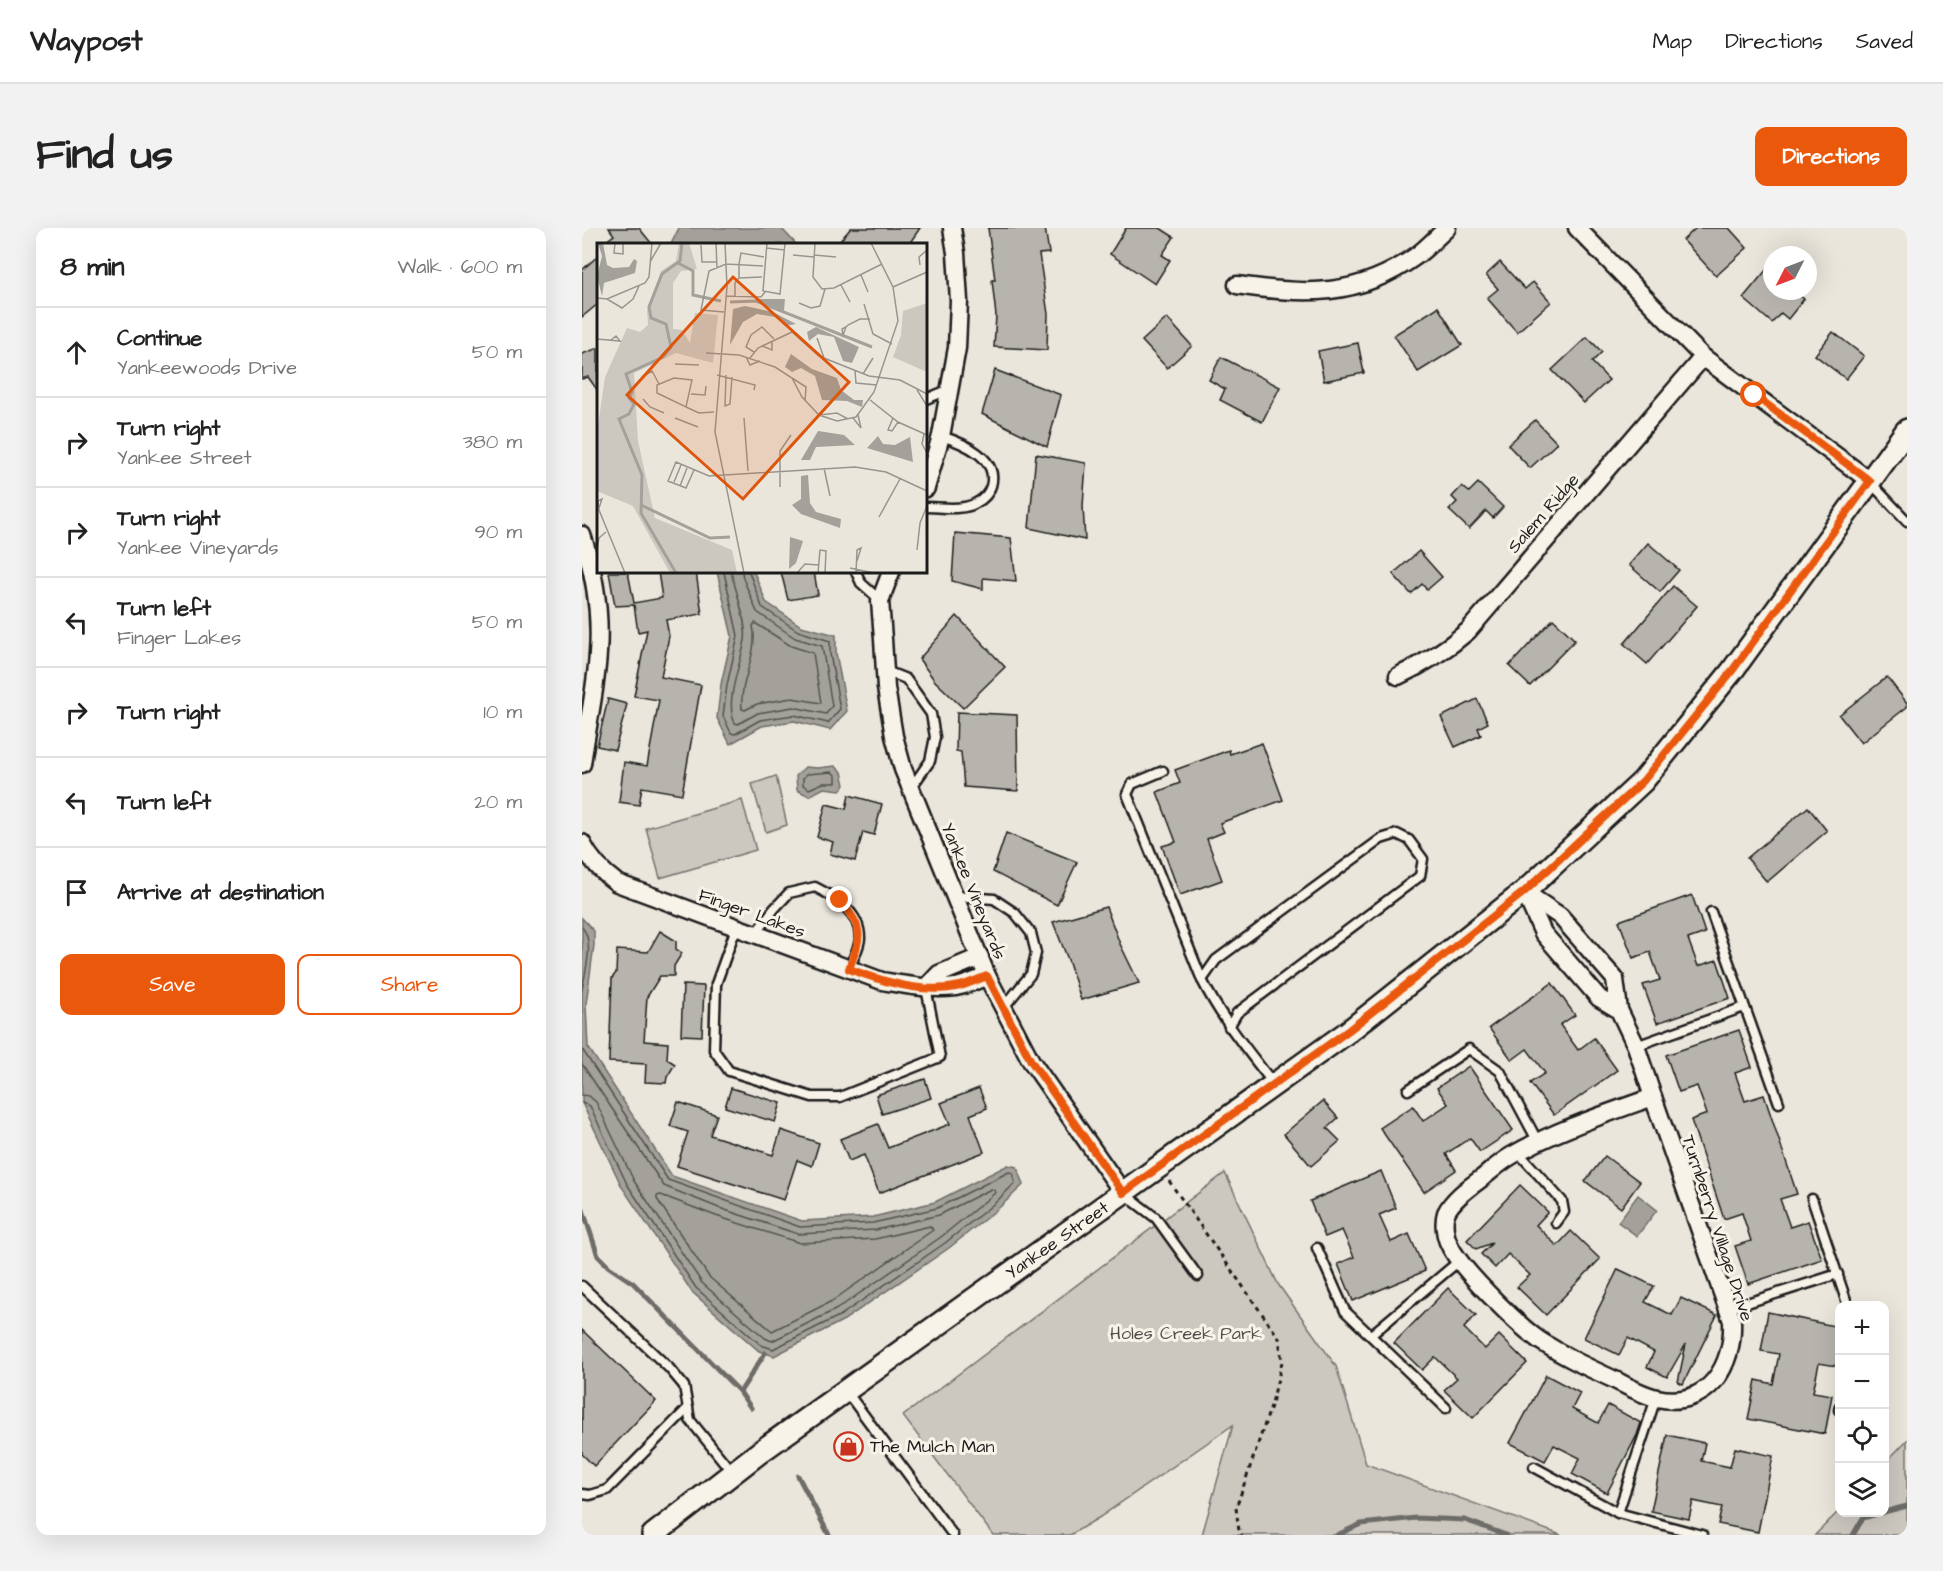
<!DOCTYPE html>
<meta charset="utf-8">
<style>
body{margin:0;font-family:"Architects Daughter",sans-serif;background:#f2f2f2;color:#222}
.controls{position:absolute;right:18px;bottom:18px;display:grid;overflow:hidden;border-radius:12px;box-shadow:0 6px 24px #0002}
.controls button{width:54px;height:54px;display:grid;place-items:center;padding:0;border:0;border-bottom:2px solid #e0e0e0;background:#fff;color:#222;font:30px sans-serif}
.compass{position:absolute;left:1181px;top:18px;width:54px;height:54px;border-radius:50%;background:#fff;box-shadow:0 6px 24px #0002;rotate:228deg}
.stop{position:absolute;width:18px;height:18px;margin:-14px;border:4px solid #ea580c;border-radius:50%;background:#fff}
.stop.end{background:#ea580c;border-color:#fff;box-shadow:0 2px 6px #0008}
.list{margin:0;padding:0;list-style:none}
h2{display:flex;justify-content:space-between;align-items:center;height:78px;margin:0;padding:0 24px;font-size:26px}
h2 small{font-size:20px;font-weight:400;color:#767676}
.list li{display:grid;grid-template-columns:39px 1fr auto;gap:18px;align-items:center;box-sizing:border-box;height:90px;padding:0 24px;border-top:2px solid #e0e0e0}
.list b{display:block;font-size:22px;white-space:nowrap}
.list p{margin:0;font-size:20px;white-space:nowrap;color:#767676}
.list em{font-size:20px;font-style:normal;color:#767676}
.actions{display:flex;gap:12px;padding:18px 24px}
.actions a{flex:1;padding:14px 0;border:2px solid #ea580c;border-radius:12px;text-align:center;font-size:21px;color:#ea580c}
.actions .main{background:#ea580c;color:#fff}
.icon{flex:none;width:33px;height:33px;fill:none;stroke:currentColor;stroke-width:2;stroke-linecap:round;stroke-linejoin:round}
.map{position:relative;flex:none;width:1325px;height:1307px;overflow:hidden;border-radius:12px}
header{display:flex;align-items:center;gap:36px;box-sizing:border-box;height:84px;padding:0 30px;background:#fff;border-bottom:2px solid #e0e0e0}
header strong{font-size:28px}
nav{display:flex;gap:33px;margin-inline-start:auto;font-size:21px}
.intro{display:flex;align-items:center;justify-content:space-between;box-sizing:border-box;height:144px;padding:0 36px}
h1{margin:0;font-size:42px}
.button{padding:15px 27px;border-radius:12px;background:#ea580c;color:#fff;font-size:21px;font-weight:700}
main{display:flex;gap:36px;padding:0 36px}
aside{flex:1;background:#fff;border-radius:12px;box-shadow:0 6px 24px #0002}
.map>svg:first-child{display:block}
.green{fill:#ccc8c0;stroke:#74726e;stroke-width:1.5}
.water{fill:#a3a19a;stroke:#6d6c68;stroke-width:1.5}
.lines{fill:none;stroke-linecap:round;stroke-linejoin:round}
.shore{stroke:#52514e;stroke-width:1.5}
.stream{stroke:#6d6c68;stroke-width:5}
.building{fill:#b6b4ac;stroke:#1c1c1c;stroke-width:1.5}
.service-casing{stroke:#1c1c1c;stroke-width:13}
.minor-casing{stroke:#1c1c1c;stroke-width:21}
.tertiary-casing{stroke:#1c1c1c;stroke-width:26}
.path{stroke:#1c1c1c;stroke-width:3;stroke-dasharray:4.5 4.5;stroke-linecap:butt}
.service{stroke:#f7f3e8;stroke-width:8}
.minor{stroke:#f7f3e8;stroke-width:16}
.tertiary{stroke:#f7f3e8;stroke-width:21}
.route{stroke:#ea580c;stroke-width:8}
.labels{text-anchor:middle;stroke-width:6;stroke-linejoin:round;paint-order:stroke}
.street-label{font-size:18px;fill:#1c1c1c;stroke:#f7f3e8}
.park-label{font-size:18px;fill:#51504d;stroke:#f7f3e8}
.poi-label{font-size:18px;fill:#1c1c1c;stroke:#f7f3e8;text-anchor:start}
.inset-river{fill:none;stroke:#a3a19a;stroke-width:3}
.inset-road{fill:none;stroke:#98958f;stroke-width:1.5}
.view{fill:#de560d;fill-opacity:0.15;stroke:#de560d;stroke-width:3}
.inset-edge{fill:none;stroke:#1c1c1c;stroke-width:3}
</style>
<header>
<strong>Waypost</strong>
<nav><a>Map</a><a>Directions</a><a>Saved</a></nav>
</header>
<div class="intro"><h1>Find us</h1><a class="button">Directions</a></div>
<main>
<aside>
<h2>8 min<small>Walk · 600 m</small></h2>
<ul class="list">
<li><svg class="icon" aria-label="ahead" viewBox="0 0 24 24"><path d="M12 20V5M6 11l6-6 6 6"/></svg><div><b>Continue</b><p>Yankeewoods Drive</p></div><em>50 m</em></li>
<li><svg class="icon" aria-label="right" viewBox="0 0 24 24"><path d="M7 20v-9h11M14 6l5 5-5 5"/></svg><div><b>Turn right</b><p>Yankee Street</p></div><em>380 m</em></li>
<li><svg class="icon" aria-label="right" viewBox="0 0 24 24"><path d="M7 20v-9h11M14 6l5 5-5 5"/></svg><div><b>Turn right</b><p>Yankee Vineyards</p></div><em>90 m</em></li>
<li><svg class="icon" aria-label="left" viewBox="0 0 24 24"><path d="M17 20v-9H6M10 6l-5 5 5 5"/></svg><div><b>Turn left</b><p>Finger Lakes</p></div><em>50 m</em></li>
<li><svg class="icon" aria-label="right" viewBox="0 0 24 24"><path d="M7 20v-9h11M14 6l5 5-5 5"/></svg><div><b>Turn right</b></div><em>10 m</em></li>
<li><svg class="icon" aria-label="left" viewBox="0 0 24 24"><path d="M17 20v-9H6M10 6l-5 5 5 5"/></svg><div><b>Turn left</b></div><em>20 m</em></li>
<li><svg class="icon" aria-label="arrive" viewBox="0 0 24 24"><path d="M6 21V4h12l-3 4 3 4H6"/></svg><div><b>Arrive at destination</b></div></li>
</ul>
<div class="actions"><a class="main">Save</a><a>Share</a></div>
</aside>
<div class="map">
<svg width="1325" height="1307" viewBox="0 0 1325 1307">
<rect width="100%" height="100%" fill="#eae6dc"/>
<filter id="ink" filterUnits="userSpaceOnUse"><feTurbulence type="fractalNoise" baseFrequency=".0167" numOctaves="2"/><feDisplacementMap in="SourceGraphic" scale="12" xChannelSelector="R" yChannelSelector="G"/><feConvolveMatrix kernelMatrix="1 2 1 2 8 2 1 2 1" color-interpolation-filters="sRGB"/></filter>
<g filter="url(#ink)">
<g class="green">
<path d="M194 548 205 597 184 604 170 556Z"/>
<path d="M160 572 174 622 78 650 64 600Z"/>
<path d="M643 945 696 1056 754 1138 784 1236 979 1307H620L651 1197 518 1289 488 1307H411L321 1188Z"/>
<path d="M1325 1212V1307H1233L1257 1283 1258 1284H1302L1303 1235Z"/>
</g>
<g class="water">
<path d="M97 0H199L214 16H89Z"/>
<path d="M135 344H172L184 374 219 398 254 407V425L265 483 248 502 212 493 180 498 148 516 135 490 139 456 150 408Z"/>
<path d="M253 538 260 544 263 557 258 562 242 560 227 568 215 562 214 548 223 539 236 540Z"/>
<path d="M0 690 12 703V717L4 776 6 819 90 948 220 993 291 989 353 974 426 937 435 939 441 957 418 979 367 1020 262 1092 192 1128 177 1123 110 1064 40 959 0 875Z"/>
<path d="M1056 967 1075 982 1055 1008 1036 994Z"/>
</g>
<g class="lines">
<g class="shore">
<path d="M142 344 156 408 145 457 141 488 149 505 153 506 178 492 212 487 246 495 258 481 248 426V413L216 403 180 379 167 344"/>
<path d="M149 344C153 359 166 398 163 412 159 435 142 474 153 495L156 496 176 485 211 479 244 486 250 478 240 418 213 410 175 384 161 350 160 344"/>
<path d="M173 395 209 418 231 425 239 475 210 470 175 476 163 482 160 481C157 453 177 426 171 398Z"/>
<path d="M250 544 254 548V555H241L227 561 221 557V550L225 546Z"/>
<path d="M0 699C13 714 3 744 0 762"/>
<path d="M0 821 86 952 218 999 291 995 355 980 427 944 431 945 433 955 414 974 363 1015 259 1087 191 1121 179 1117 114 1060 45 956 8 878 0 875"/>
<path d="M0 836 82 958 137 980 216 1006 294 1002 357 987 409 961 412 962 413 965 359 1009 255 1081 190 1113 183 1110 120 1055 52 953 14 874 7 868 0 867"/>
<path d="M79 967 134 988 218 1015 293 1011 348 998 351 1002 250 1073 190 1103 127 1049 75 971V968Z"/>
</g>
<g class="stream">
<path d="M0 979 16 1028 27 1039 51 1055 158 1164 169 1180"/>
<path d="M158 1164 183 1125"/>
<path d="M216 1248 247 1307"/>
<path d="M1302 1284 1325 1278"/>
<path d="M755 1307 779 1296 834 1290 883 1292 924 1307"/>
<path d="M1271 1307 1281 1290 1302 1284"/>
</g>
</g>
<g class="building">
<path d="M27 0H57L70 16H20L32 7Z"/>
<path d="M269 0H338L327 16H255Z"/>
<path d="M406 0H463L467 25 457 26 466 86 465 122 412 119 414 88 410 52H413Z"/>
<path d="M544 0H578L592 9 580 27 588 32 573 56 528 26Z"/>
<path d="M1114 0H1147L1165 20 1134 48 1101 12Z"/>
<path d="M16 28V76L0 89V42Z"/>
<path d="M918 34 943 61 951 54 969 74 935 104 905 70 916 61 904 47Z"/>
<path d="M1190 35V63H1212L1222 71 1206 91 1199 85 1190 95 1161 70Z"/>
<path d="M856 79 880 117 836 144 812 107Z"/>
<path d="M585 90 610 118 585 140 560 113Z"/>
<path d="M1251 104 1282 128 1264 151 1233 127Z"/>
<path d="M1005 109 1020 124 1010 134 1027 152 1002 175 970 142Z"/>
<path d="M776 115 782 145 742 153 736 123Z"/>
<path d="M16 120V163L6 149 0 151V126Z"/>
<path d="M639 129 698 159 680 194 638 172 643 161 627 152Z"/>
<path d="M413 142 479 167 465 219 400 186Z"/>
<path d="M953 192 975 215 948 240 926 217Z"/>
<path d="M454 226 504 235 501 278 503 312 447 300Z"/>
<path d="M896 255 921 279 911 290 904 283 887 301 867 282 875 274 870 269 880 258 887 264Z"/>
<path d="M373 305 429 310 434 353 401 350V361L370 353Z"/>
<path d="M1066 315 1097 342 1078 364 1047 337Z"/>
<path d="M837 323 860 349 845 362 840 356 829 366 811 346Z"/>
<path d="M27 344H46L52 375 80 370 76 344H114L120 386 84 392 87 408 79 449 119 457 100 566 60 559 57 577 37 574 42 534 65 538 77 472 52 468 65 402 56 404 52 377 33 378Z"/>
<path d="M199 344H232L236 367 206 372Z"/>
<path d="M1091 358 1115 378 1065 436 1042 416Z"/>
<path d="M375 388 423 439 381 480 353 453 337 431Z"/>
<path d="M971 391 993 412 948 458 927 438Z"/>
<path d="M1305 449 1325 475V479L1279 515 1257 487Z"/>
<path d="M26 471 45 476 33 522 15 518Z"/>
<path d="M895 471 906 495 896 500 899 507 873 519 859 489Z"/>
<path d="M375 484 435 487 436 563 382 559 379 524 374 523Z"/>
<path d="M680 515 701 572 638 595 642 604 625 611 640 652 598 667 580 618 594 614 575 564 598 555 593 542 647 522 648 526Z"/>
<path d="M267 567 300 576 292 607 281 604 273 633 248 626 251 614 235 609 244 576 264 581Z"/>
<path d="M1226 579 1245 603 1185 654 1165 630Z"/>
<path d="M424 605 495 634 475 677 411 644Z"/>
<path d="M1110 667 1123 705 1106 711 1116 738 1135 732 1148 770 1075 795 1061 757 1078 752 1068 724 1051 730 1037 693Z"/>
<path d="M524 679 538 716 557 755 499 772 487 734 471 694Z"/>
<path d="M78 703 94 713V721L100 725 92 738V748H78L65 769 62 813 86 815 85 831 93 836 85 849 84 855 63 854 64 836 27 834 30 750 34 745 35 722 66 724Z"/>
<path d="M970 755 993 787 978 797 996 822 1012 810 1035 842 972 887 948 855 963 845 945 821 930 832 907 800Z"/>
<path d="M101 757 122 758 120 808 99 807Z"/>
<path d="M1157 802 1170 839 1153 845 1163 873 1182 867 1215 966 1198 971 1208 999 1226 993 1240 1031 1166 1056 1153 1018 1169 1013 1160 985 1142 991 1109 892 1125 886 1115 858 1097 864 1084 827Z"/>
<path d="M887 838 931 902 898 924 888 910 864 926 874 942 842 964 798 900 831 878 841 893 866 876 855 860Z"/>
<path d="M343 851 349 870 300 886 294 867Z"/>
<path d="M149 860 199 875 193 894 143 879Z"/>
<path d="M397 860 405 880 388 887 402 924 297 965 282 927 267 933 258 911 296 896 306 920 368 896 359 875Z"/>
<path d="M741 873 756 890 745 900 758 913 729 938 702 906Z"/>
<path d="M96 874 135 887 128 907 191 927 199 902 237 915 230 938 215 932 202 972 95 938 106 904 88 898Z"/>
<path d="M1023 928 1058 954 1039 980 1003 953Z"/>
<path d="M799 943 814 980 797 987 809 1014 827 1006 843 1043 771 1073 756 1036 772 1029 760 1002 743 1009 728 973Z"/>
<path d="M938 957 966 984 954 997 975 1018 989 1003 1018 1031 964 1087 935 1059 948 1047 926 1026 913 1040 899 1026 910 1015 894 1021 885 1012Z"/>
<path d="M1036 1041 1072 1058 1063 1074 1090 1087 1099 1070 1135 1087 1101 1156 1096 1154 1104 1116 1085 1149 1065 1139 1072 1124 1046 1110 1037 1127 1002 1110Z"/>
<path d="M866 1060 894 1087 882 1100 903 1121 917 1107 945 1135 891 1190 862 1162 875 1150 853 1129 840 1142 812 1115Z"/>
<path d="M1186 1084 1257 1099V1121L1254 1138 1237 1135 1231 1164 1250 1167 1243 1206 1166 1191 1174 1152 1191 1156 1197 1126 1179 1123Z"/>
<path d="M0 1102 74 1173 12 1238 0 1226Z"/>
<path d="M964 1147 998 1165 990 1181 1016 1195 1026 1177 1059 1195 1055 1207 1025 1265 990 1246 998 1230 972 1217 963 1233 928 1215Z"/>
<path d="M1085 1207 1123 1215 1119 1233 1148 1239 1153 1220 1191 1228 1176 1304 1136 1296 1140 1279 1111 1273 1107 1291 1069 1283Z"/>
</g>
<g class="lines">
<defs>
<g id="service">
<path d="M344 171 366 162"/>
<path d="M1288 254 1325 293"/>
<path d="M344 279C359 279 381 283 394 275 402 271 407 265 409 258 417 230 382 215 359 208"/>
<path d="M274 344 279 355 298 372"/>
<path d="M304 443 324 451 349 486 353 509 348 533 329 560"/>
<path d="M581 543 550 556 545 566 620 752C639 790 665 822 691 855"/>
<path d="M373 668 412 671 433 685 449 705 454 725 449 746 422 779"/>
<path d="M1129 684 1197 875"/>
<path d="M154 700 134 756 132 822 147 843 230 869H258L358 829 344 760"/>
<path d="M173 706 192 681 207 665 233 659C253 669 278 684 278 710 278 719 270 732 267 741"/>
<path d="M620 752 634 732 799 611 815 606 827 612 841 631 838 648 655 785 647 799"/>
<path d="M1054 818 1162 779"/>
<path d="M826 862 887 821 918 843 956 914"/>
<path d="M936 924 980 973 982 984 974 995"/>
<path d="M541 965 574 990 616 1048"/>
<path d="M1230 971 1266 1078"/>
<path d="M735 1020 763 1083 864 1180"/>
<path d="M0 1058 87 1140 102 1158 108 1192 150 1244"/>
<path d="M1146 1081 1256 1046"/>
<path d="M789 1107 877 1033"/>
<path d="M264 1163 371 1307"/>
<path d="M1074 1170 1036 1285 1120 1307"/>
<path d="M1257 1182 1258 1178"/>
<path d="M952 1239 1036 1285"/>
<path d="M0 1266 8 1267 25 1262 106 1180"/>
</g>
<g id="minor">
<path d="M995 0 1121 129 1288 253"/>
<path d="M655 57C722 67 776 70 834 28 845 20 855 9 865 0"/>
<path d="M344 260 359 208 375 120 377 73 374 25 370 0"/>
<path d="M0 307C13 346 19 384 16 425 14 462 5 499 0 536"/>
<path d="M309 344 298 373 301 411 304 460 312 508 321 541 405 748 449 833 541 965"/>
<path d="M816 448C842 436 864 422 886 403L1121 129"/>
<path d="M0 615C8 632 20 644 35 655L300 753C324 757 349 762 374 759 385 757 396 752 405 748"/>
<path d="M942 664 978 688 1033 751 1037 782 1054 818 1071 869"/>
<path d="M943 665 961 705 1017 770 1037 782"/>
<path d="M344 760 357 746 398 729"/>
<path d="M1071 869 1150 1093C1152 1138 1126 1181 1075 1170 1061 1167 1047 1159 1033 1152 1007 1140 981 1128 957 1112 935 1096 877 1040 867 1016 863 1008 861 994 864 985 870 972 885 961 896 953 907 945 917 935 929 928 969 904 1026 885 1071 869Z"/>
</g>
<path id="tertiary" d="M71 1307 178 1224 767 803 942 664 1061 553 1150 443 1325 202"/>
</defs>
<use href="#service" class="service-casing"/>
<use href="#minor" class="minor-casing"/>
<use href="#tertiary" class="tertiary-casing"/>
<path class="path" d="M587 953 697 1110 700 1134 690 1175 654 1280 657 1303 660 1307"/>
<use href="#service" class="service"/>
<use href="#minor" class="minor"/>
<use href="#tertiary" class="tertiary"/>
</g>
</g>
<g class="lines" filter="url(#ink)">
<path class="route" d="M258 672C282 702 280 706 267 741 300 753 342 767 378 758 388 755 397 751 405 748L449 833 541 965 767 802 942 664 1061 553 1150 443 1288 253 1172 167"/>
</g>
<defs>
<symbol id="shop-ring" viewBox="-11 -11 22 22"><circle r="9.5" fill="#f7f3e8" stroke="#c8321e" stroke-width="1.5"/><path d="M-5-2.5h2.3a2.7 3.5 0 0 1 5.4 0H5L5.5 6h-11ZM-1.5-2.5h3a1.5 2.3 0 0 0-3 0Z" fill="#c8321e"/></symbol>
</defs>
<g fill-rule="evenodd">
<use href="#shop-ring" x="250" y="1202" width="33" height="33"/>
</g>
<g class="labels">
<g class="street-label">
<text transform="translate(961 285) rotate(-49)" y="6">Salem Ridge</text>
<text transform="translate(392 663) rotate(68)" y="6">Yankee Vineyards</text>
<text transform="translate(170 685) rotate(20)" y="6">Finger Lakes</text>
<text transform="translate(1136 1000) rotate(72)" y="6">Turnberry Village Drive</text>
<text transform="translate(475 1012) rotate(-35)" y="6">Yankee Street</text>
</g>
<g class="park-label">
<text x="604" y="1111">Holes Creek Park</text>
</g>
<g class="poi-label">
<text x="288" y="1224">The Mulch Man</text>
</g>
</g>
<g transform="translate(15 15)">
<rect width="330" height="330" fill="#eae6dc"/>
<path d="M82 0H92L100 26 84 28 76 40V86L85 87 93 100 98 70 121 72 116 120 79 110 37 130 41 198 58 275 135 307 140 330H73L36 263 0 248V189L8 134 30 85 43 89 51 82 50 67 64 28 79 18ZM330 60V129L296 114 304 92 306 68Z" fill="#ccc8c0"/>
<path d="M1 0H6L10 22 16 25 32 24 37 16 40 18 38 30 7 40 5 53 0 33 5 13ZM161 56H188L187 68 162 58ZM148 63 176 69 199 81 188 83 178 74 160 71 146 79 133 102 136 66ZM219 84 262 104 255 120 246 118 237 94 221 91 212 98 210 89ZM194 111 215 126 240 135 244 147 257 157H266L265 164 250 158 225 157 218 133 204 125 195 129 188 124ZM221 188 247 192 258 202 219 204 213 217H204ZM281 193 286 201 298 202 313 194 316 219 270 205ZM211 232 213 260 219 269 244 276 243 285 204 271 195 262 204 256V233ZM193 294 206 298 199 320 192 326Z" fill="#a3a19a"/>
<path class="inset-river" d="M81 20 96 28V52L124 58M133 59 159 58 275 104M44 262 113 295 133 294M79 330 44 270 45 232 22 176 32 171 37 161 32 155 35 149 29 131 66 114 74 104 69 81 54 75 52 64 65 31 83 18 85 0"/>
<path class="inset-road" d="M18 0 17 10 26 11V0M119 0 120 25M128 0 130 44 118 189 147 330M170 0 166 48 183 51 188 0M218 0 216 34 225 46 237 45 285 21M104 2 105 19H119M169 5 188 7M196 12 217 14M217 12 239 14M53 19 64 0M323 22 322 14 330 7M264 32 271 49M165 34 142 35V21L144 10 167 14M244 42 253 59M296 44 330 29M129 53 164 54 168 49M138 53V40L142 35M0 55 10 56 48 40 52 34 55 0M10 56 25 65 36 56 42 43M202 60 214 65 223 63 228 46M267 61 276 91 295 101M127 69 104 67 112 28 129 21 166 23M249 84 246 92 245 86 249 84 251 82 263 76H273M220 95 227 115M0 96 23 98 19 93 14 97M165 103 175 107V98M157 109 149 104 154 92 165 84 177 96M109 110 142 112 178 124 195 135 205 154 222 172 240 178 259 174 277 149 301 78 296 44 274 0M149 114 153 122 163 118M153 115 161 105 195 89 222 113 272 133 303 137 330 151M78 121 102 122M258 128 259 140 280 142M266 131 276 115M120 132 158 142 157 147M129 132 128 163 133 161 135 134M45 134 55 128 62 141M77 135 95 137 89 164 60 150V142ZM195 135 209 144 208 158M320 147 330 163M94 151 108 152 109 143M46 156 53 164 67 170M273 157 301 179 330 192M89 164 102 170 117 169M222 172 240 170 251 176M78 175 101 184M147 175 151 228M256 175 264 185 261 172M296 175 291 187 295 188 301 179M327 191 325 201 330 210M227 225 233 253M97 227 89 245 71 238 79 219 112 233 258 224 289 229 330 248M77 239 84 222M83 243 90 225M183 244V208L194 192M2 265 5 256 1 258 2 267 28 330M282 274 303 236M0 306 2 295 9 289M320 307 323 280 330 263M253 325 277 330M200 330 208 321 222 322M221 330 223 307 229 308 228 330M259 330 260 307 264 305 260 318"/>
<path class="view" d="M136 34 252 139 146 256 30 152Z"/>
<rect width="330" height="330" class="inset-edge"/>
</g>
</svg>
<div class="controls">
<button>+</button>
<button>−</button>
<button><svg class="icon" aria-label="locate" viewBox="0 0 24 24"><circle cx="12" cy="12" r="6"/><path d="M12 2v4M12 18v4M2 12h4M18 12h4"/></svg></button>
<button><svg class="icon" aria-label="layers" viewBox="0 0 24 24"><path d="M12 4l9 5-9 5-9-5zM3 14l9 5 9-5"/></svg></button>
</div>
<svg class="compass" viewBox="-18 -18 36 36"><path d="M0-13l5 13h-10z" fill="#e53935"/><path d="M0 13l5-13h-10z" fill="#767676"/></svg>
<div class="stop" style="left:1172px;top:167px"></div>
<div class="stop end" style="left:258px;top:672px"></div>
</div>
</main>
